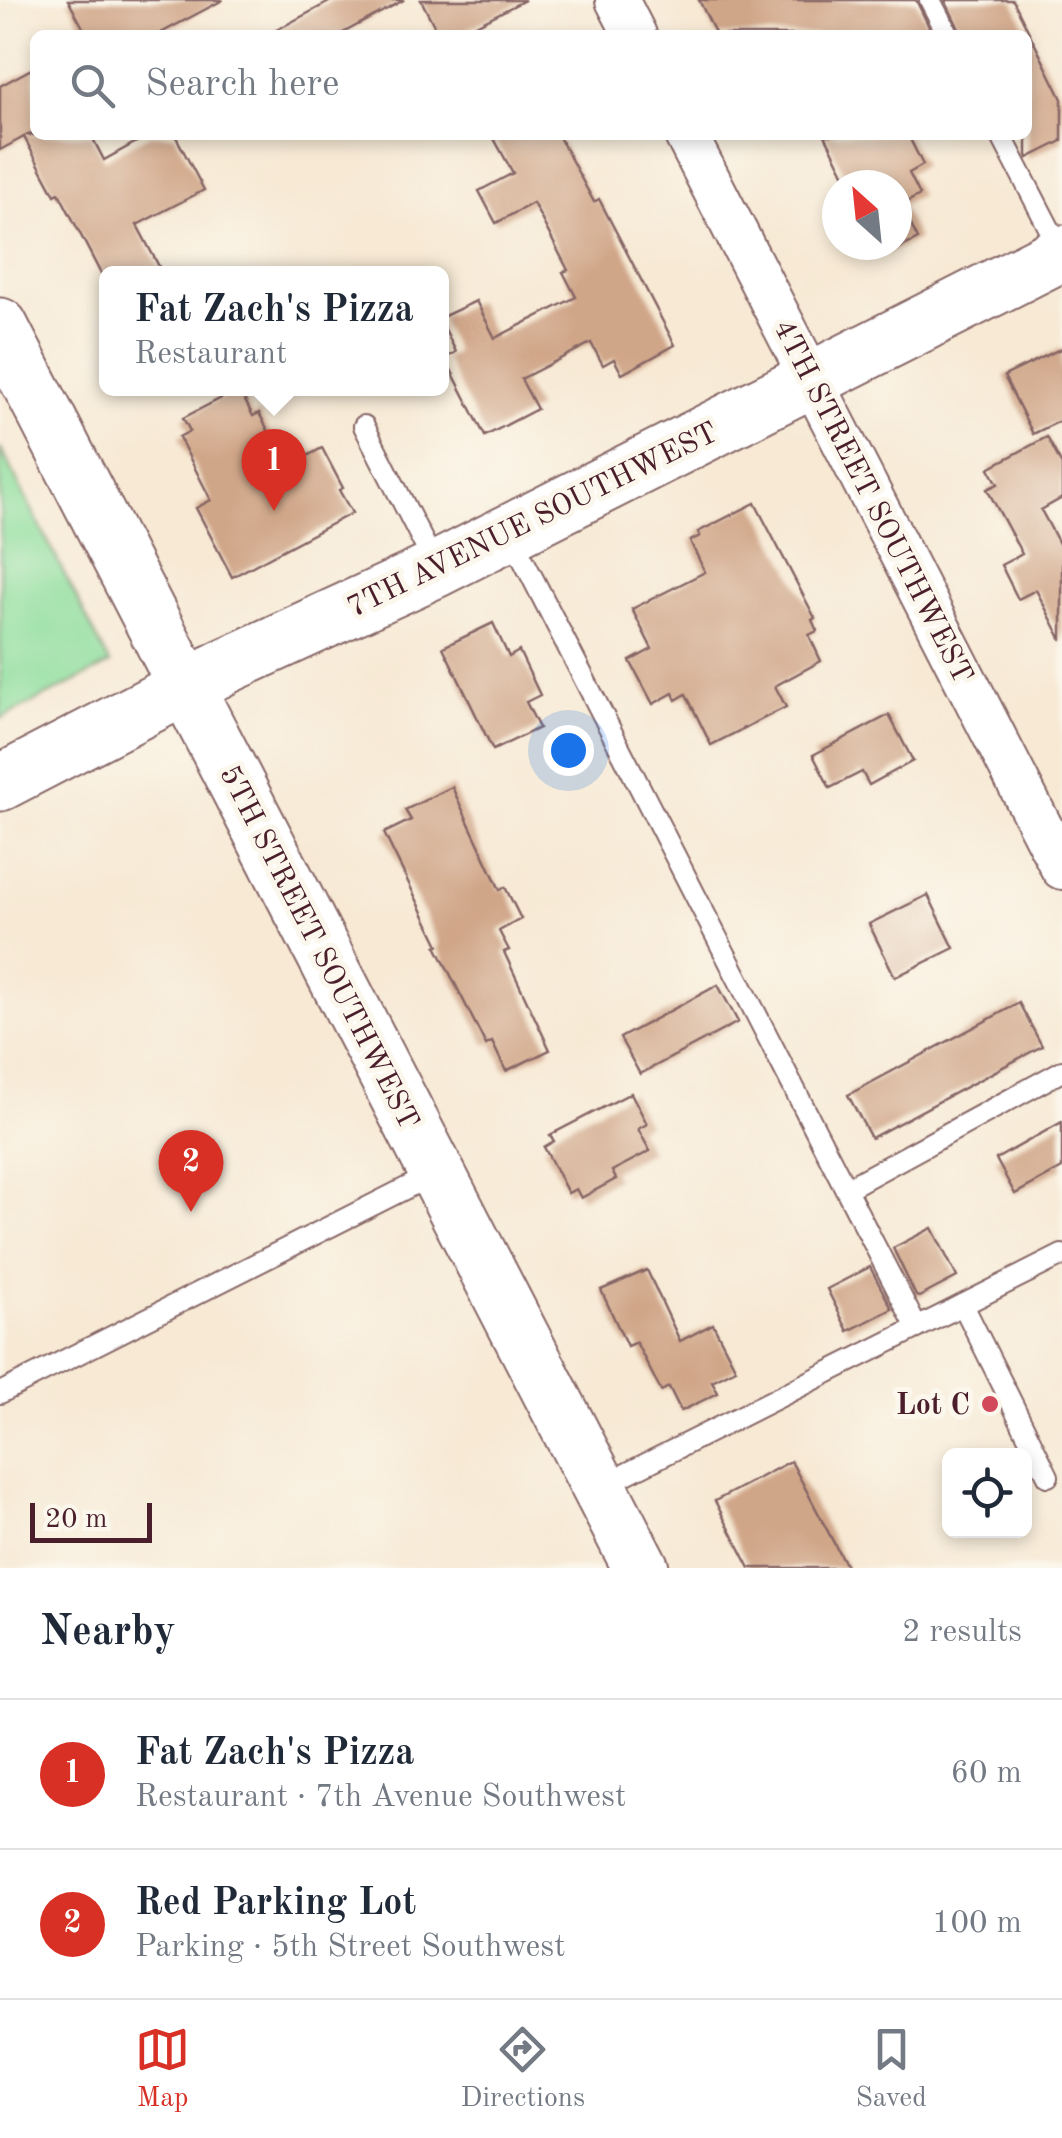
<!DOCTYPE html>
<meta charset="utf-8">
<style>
body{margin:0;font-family:"Old Standard TT",serif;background:#f6f6f7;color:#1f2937}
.controls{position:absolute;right:30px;bottom:30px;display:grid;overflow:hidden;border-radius:15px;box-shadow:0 5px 15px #0003}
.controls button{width:90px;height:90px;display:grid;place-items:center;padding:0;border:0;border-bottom:2px solid #e0e1e3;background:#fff;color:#1f2937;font:50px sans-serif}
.compass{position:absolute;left:822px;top:170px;width:90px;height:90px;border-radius:50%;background:#fff;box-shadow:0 5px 15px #0003;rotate:333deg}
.scale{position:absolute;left:30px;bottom:25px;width:122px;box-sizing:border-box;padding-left:10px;border:5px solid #4a1f2b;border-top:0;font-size:28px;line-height:35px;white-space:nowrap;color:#4a1f2b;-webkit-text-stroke:8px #fbf7ec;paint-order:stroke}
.you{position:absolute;left:568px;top:750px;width:35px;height:35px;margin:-25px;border:8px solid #fff;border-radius:50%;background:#1a73e8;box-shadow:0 0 0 15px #1a73e833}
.badge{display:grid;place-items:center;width:65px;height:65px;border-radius:50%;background:#d93025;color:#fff;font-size:32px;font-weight:700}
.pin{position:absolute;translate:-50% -82px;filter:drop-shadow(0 2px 5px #0008)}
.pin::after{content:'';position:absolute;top:52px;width:35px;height:30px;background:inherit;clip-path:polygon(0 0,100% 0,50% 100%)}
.popup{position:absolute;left:99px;top:266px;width:350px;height:130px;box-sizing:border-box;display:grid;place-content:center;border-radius:15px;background:#fff;filter:drop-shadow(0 2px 8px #0005);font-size:32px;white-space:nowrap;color:#747a83}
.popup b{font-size:38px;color:#1f2937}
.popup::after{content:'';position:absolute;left:50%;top:100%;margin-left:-20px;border:20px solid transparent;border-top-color:#fff}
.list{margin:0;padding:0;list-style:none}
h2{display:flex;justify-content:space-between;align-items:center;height:130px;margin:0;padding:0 40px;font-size:42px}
h2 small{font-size:32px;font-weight:400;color:#747a83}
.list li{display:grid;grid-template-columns:65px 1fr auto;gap:30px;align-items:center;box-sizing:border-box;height:150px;padding:0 40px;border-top:2px solid #e0e1e3}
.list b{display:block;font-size:38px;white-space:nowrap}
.list p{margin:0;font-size:32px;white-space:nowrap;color:#747a83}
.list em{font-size:32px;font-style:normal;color:#747a83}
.icon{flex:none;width:55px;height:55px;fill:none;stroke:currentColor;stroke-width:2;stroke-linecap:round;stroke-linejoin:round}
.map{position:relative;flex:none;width:1062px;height:1568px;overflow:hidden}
.search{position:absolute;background:#fff;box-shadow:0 5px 15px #0003;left:30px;right:30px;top:30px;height:110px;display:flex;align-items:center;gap:25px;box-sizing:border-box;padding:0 35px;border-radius:15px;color:#747a83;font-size:38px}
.sheet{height:430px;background:#fff}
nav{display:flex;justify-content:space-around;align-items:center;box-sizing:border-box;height:140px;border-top:2px solid #e0e1e3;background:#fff;font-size:28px;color:#747a83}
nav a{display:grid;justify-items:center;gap:5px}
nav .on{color:#d93025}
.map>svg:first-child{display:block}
.green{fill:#8ede9e;stroke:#6c7e64;stroke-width:2.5}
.building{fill:#d0a688}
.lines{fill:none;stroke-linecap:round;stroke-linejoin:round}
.lane-casing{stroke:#876666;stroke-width:24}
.street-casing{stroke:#876666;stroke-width:46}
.secondary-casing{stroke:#876666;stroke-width:59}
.lane{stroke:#fff;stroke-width:20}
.street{stroke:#fff;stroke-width:42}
.secondary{stroke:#fff;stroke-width:55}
.poi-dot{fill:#d1495b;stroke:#fbf7ec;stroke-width:4}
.labels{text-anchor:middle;stroke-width:10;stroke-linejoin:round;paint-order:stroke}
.street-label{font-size:30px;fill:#4a1f2b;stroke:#fbf7ec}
.poi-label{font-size:30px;font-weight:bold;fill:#4a1f2b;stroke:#fbf7ec;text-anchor:end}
</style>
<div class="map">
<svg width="1062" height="1568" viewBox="0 0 1062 1568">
<rect width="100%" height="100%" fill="#fbf7ec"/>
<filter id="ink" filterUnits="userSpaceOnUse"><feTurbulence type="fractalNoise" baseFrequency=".01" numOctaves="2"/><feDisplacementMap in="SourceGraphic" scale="20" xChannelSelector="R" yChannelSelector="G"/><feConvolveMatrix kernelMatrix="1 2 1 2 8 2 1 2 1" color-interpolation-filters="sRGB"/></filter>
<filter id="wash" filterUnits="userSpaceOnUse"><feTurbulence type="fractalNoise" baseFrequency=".0048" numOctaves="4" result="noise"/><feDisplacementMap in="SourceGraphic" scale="40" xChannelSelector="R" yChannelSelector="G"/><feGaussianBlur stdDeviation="2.25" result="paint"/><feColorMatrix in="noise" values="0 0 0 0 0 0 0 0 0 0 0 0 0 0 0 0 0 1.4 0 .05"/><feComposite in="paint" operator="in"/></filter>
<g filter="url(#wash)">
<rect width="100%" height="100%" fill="#f7e9d4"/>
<path class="green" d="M0 447 110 664 0 719Z"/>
<g id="blocks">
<g class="building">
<path d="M68 0H223L157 35H87Z"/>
<path d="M333 0H404L339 35H267Z"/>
<path d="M421 0H525L456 35H439Z"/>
<path d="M699 0H916L933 35H716Z"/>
<path d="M945 0H1013L1062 99V141L1028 158 1027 155V35H962Z"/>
<path d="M35 67V131L28 135H91L104 160 149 135H175L204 190 137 225 163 274H101L59 193 55 195 24 137 0 150V86Z"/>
<path d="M492 135H558L594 202 599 199 675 345 622 374 614 359 603 365 591 343 521 379 537 409 485 436 445 358 456 352 442 323V317L476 301 495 338 576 297 563 272 568 270 533 203 496 223 479 191 513 173Z"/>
<path d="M825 135H908L923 165 909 173 920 195 901 205 918 239 886 255 881 245H897V185H850Z"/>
<path d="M1062 348V420L1033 434 1004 376Z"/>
<path d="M239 389 253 416 259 413 287 467 322 448 343 488 339 490 352 513 232 577 196 508 211 500 179 437 190 431 183 418Z"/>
<path d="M1047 437 1062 465V498L1041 510 1062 549V640L1036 590 1018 599 1001 565 1022 554 987 489 998 484 989 468Z"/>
<path d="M755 503 815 618 812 620 817 631 809 635 821 661 775 686 786 707 711 745 686 694 676 700 673 693 653 704 630 661 652 649 632 609 705 572 690 541 700 536 698 532Z"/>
<path d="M493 623 509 657 519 651 540 695 526 702 539 728 493 750 443 647Z"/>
<path d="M889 715 913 761 869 785 862 772 830 788 813 755Z"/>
<path d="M452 787 500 890 505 887 521 919 499 931 509 950 504 952 550 1050 506 1071 492 1042 486 1045 436 946 439 945 384 833 411 820 405 810Z"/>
<path d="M928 895 954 948 895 977 869 924Z"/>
<path d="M718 985 738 1022 640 1074 620 1038Z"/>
<path d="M1019 1003 1042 1046 871 1138 848 1095Z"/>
<path d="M631 1093 647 1124 638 1129 650 1151 612 1171 616 1179 581 1198 576 1189 568 1193 544 1147 554 1141 550 1135Z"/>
<path d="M1062 1122V1168L1015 1194 996 1159Z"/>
<path d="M932 1228 957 1277 919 1297 916 1296 893 1248Z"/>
<path d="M870 1267 892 1309 848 1331 827 1289Z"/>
<path d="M647 1270 680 1341 713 1324 736 1369 712 1381 718 1393 681 1411 669 1387 661 1391 636 1342 627 1346 601 1290Z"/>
<path d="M791 1461 847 1568H750L715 1501Z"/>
</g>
</g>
</g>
<g filter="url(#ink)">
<use href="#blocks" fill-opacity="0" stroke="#876666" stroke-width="2.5"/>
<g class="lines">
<defs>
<g id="lane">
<path d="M930 0 948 35"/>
<path d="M1001 135 1062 253"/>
<path d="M364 426 436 567"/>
<path d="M510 534 917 1328"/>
<path d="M846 1189 1062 1071"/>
<path d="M963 1305 1048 1476"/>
<path d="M0 1393 436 1173"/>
<path d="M602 1486 1062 1255"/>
</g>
<g id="street">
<path d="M617 0 635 35"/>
<path d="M686 135 1062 868"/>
</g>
<g id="secondary">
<path d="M0 326 641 1568"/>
<path d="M0 783 226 666 437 569 1062 253"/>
</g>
</defs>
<use href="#lane" class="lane-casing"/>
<use href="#street" class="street-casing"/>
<use href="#secondary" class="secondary-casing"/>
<use href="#lane" class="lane"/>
<use href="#street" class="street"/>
<use href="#secondary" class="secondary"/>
</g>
</g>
<circle class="poi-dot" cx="990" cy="1404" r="10"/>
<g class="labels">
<g class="street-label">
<text transform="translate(874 501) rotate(63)" y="10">4TH STREET SOUTHWEST</text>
<text transform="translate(532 519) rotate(-26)" y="10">7TH AVENUE SOUTHWEST</text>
<text transform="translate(320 947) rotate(63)" y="10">5TH STREET SOUTHWEST</text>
</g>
<g class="poi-label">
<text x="970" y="1414">Lot C</text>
</g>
</g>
</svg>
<div class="controls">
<button><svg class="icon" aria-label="locate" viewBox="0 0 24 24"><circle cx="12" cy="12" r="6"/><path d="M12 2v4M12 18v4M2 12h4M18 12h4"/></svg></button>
</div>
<svg class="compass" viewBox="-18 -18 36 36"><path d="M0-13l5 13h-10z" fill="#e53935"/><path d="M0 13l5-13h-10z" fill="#747a83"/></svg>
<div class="scale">20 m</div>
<div class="you"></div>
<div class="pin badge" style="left:274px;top:511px">1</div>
<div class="popup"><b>Fat Zach's Pizza</b>Restaurant</div>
<div class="pin badge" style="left:191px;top:1212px">2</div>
<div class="search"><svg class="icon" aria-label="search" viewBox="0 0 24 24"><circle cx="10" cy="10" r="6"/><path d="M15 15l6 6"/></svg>Search here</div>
</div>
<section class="sheet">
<h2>Nearby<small>2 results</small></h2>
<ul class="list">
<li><span class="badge">1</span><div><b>Fat Zach's Pizza</b><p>Restaurant · 7th Avenue Southwest</p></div><em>60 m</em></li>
<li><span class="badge">2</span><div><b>Red Parking Lot</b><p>Parking · 5th Street Southwest</p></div><em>100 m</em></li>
</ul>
</section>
<nav>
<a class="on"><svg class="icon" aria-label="map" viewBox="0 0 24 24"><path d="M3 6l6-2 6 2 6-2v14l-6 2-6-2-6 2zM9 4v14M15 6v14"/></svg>Map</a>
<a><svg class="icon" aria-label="directions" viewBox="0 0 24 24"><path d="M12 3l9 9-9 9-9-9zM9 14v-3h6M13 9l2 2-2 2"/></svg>Directions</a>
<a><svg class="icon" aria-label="saved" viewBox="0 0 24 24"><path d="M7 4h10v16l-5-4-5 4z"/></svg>Saved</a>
</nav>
